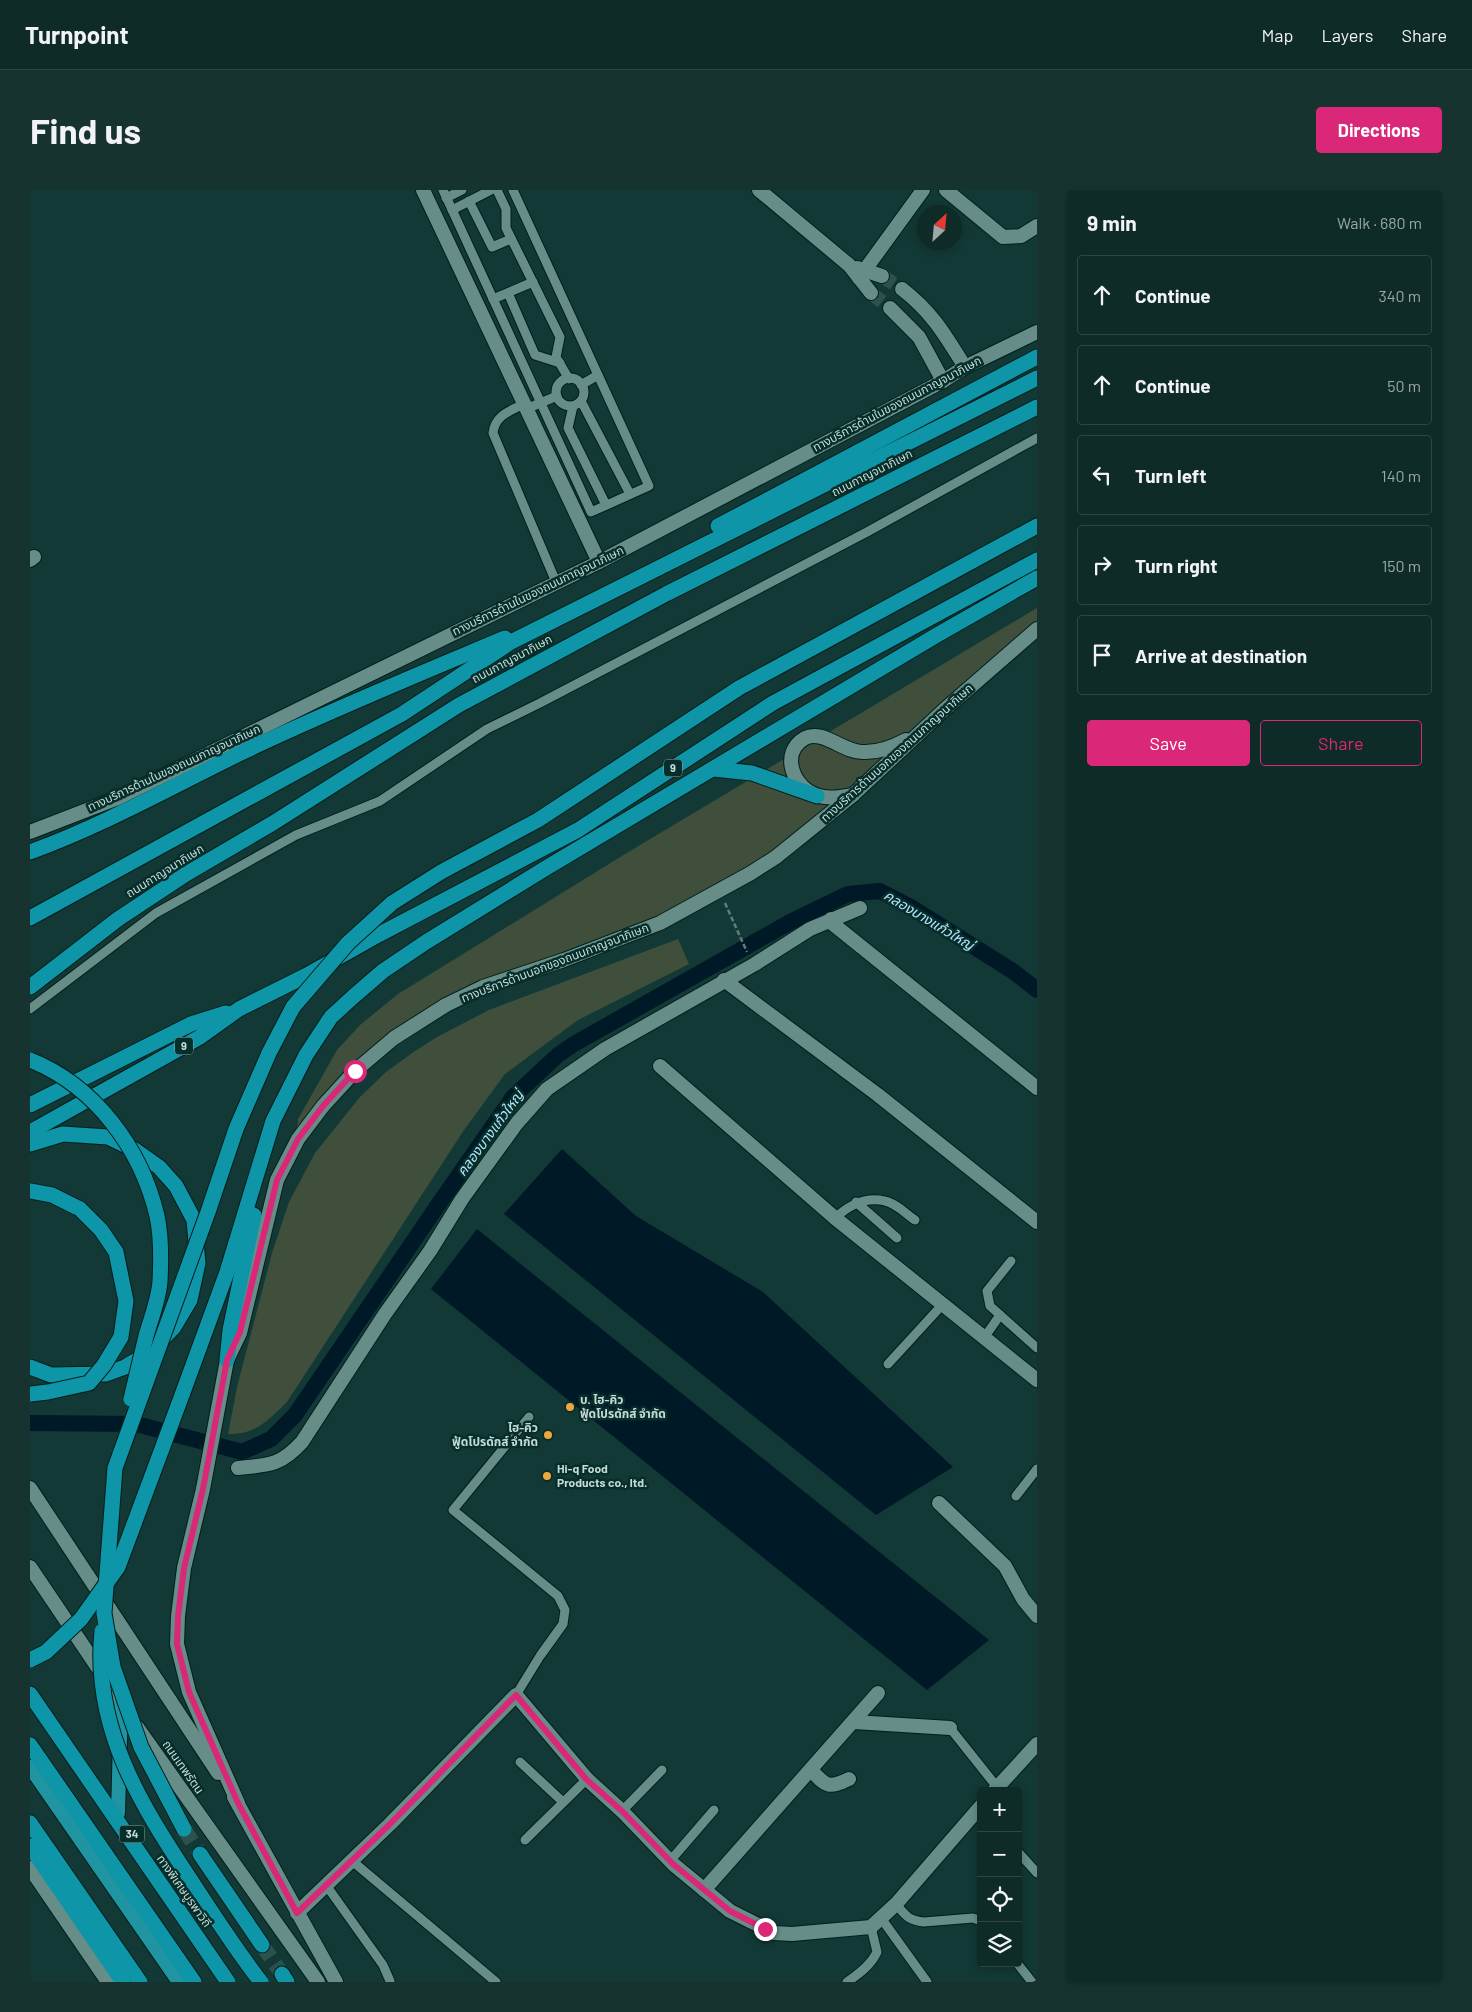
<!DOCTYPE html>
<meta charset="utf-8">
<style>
body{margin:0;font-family:Barlow,"Noto Sans Thai",sans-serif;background:#173330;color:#f1f3f6}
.controls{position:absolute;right:15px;bottom:15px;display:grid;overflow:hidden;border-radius:5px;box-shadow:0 2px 8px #0003}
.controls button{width:45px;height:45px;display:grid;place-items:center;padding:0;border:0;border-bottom:1px solid #2e4745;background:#0e2b28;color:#f1f3f6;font:25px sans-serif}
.compass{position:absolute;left:887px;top:15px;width:45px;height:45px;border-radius:50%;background:#0e2b28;box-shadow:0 2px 8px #0003;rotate:26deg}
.stop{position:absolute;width:15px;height:15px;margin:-11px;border:4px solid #db2777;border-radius:50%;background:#fff}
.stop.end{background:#db2777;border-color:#fff;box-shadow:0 1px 5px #0008}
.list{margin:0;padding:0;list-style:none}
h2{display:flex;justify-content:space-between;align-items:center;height:65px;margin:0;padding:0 20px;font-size:21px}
h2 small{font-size:16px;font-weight:400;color:#9ba7a8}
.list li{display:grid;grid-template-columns:32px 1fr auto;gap:15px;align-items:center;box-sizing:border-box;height:80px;margin:0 10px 10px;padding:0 10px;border:1px solid #2e4745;border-radius:5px}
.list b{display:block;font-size:19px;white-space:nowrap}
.list em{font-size:16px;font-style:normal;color:#9ba7a8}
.actions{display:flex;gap:10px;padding:15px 20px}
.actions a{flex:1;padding:11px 0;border:1px solid #db2777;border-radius:5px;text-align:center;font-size:18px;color:#db2777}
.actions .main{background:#db2777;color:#fff}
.icon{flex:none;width:28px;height:28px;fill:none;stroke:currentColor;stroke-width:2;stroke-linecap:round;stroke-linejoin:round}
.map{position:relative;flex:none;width:1007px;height:1792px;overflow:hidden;border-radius:5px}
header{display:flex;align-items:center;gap:30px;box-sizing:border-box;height:70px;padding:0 25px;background:#0e2b28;border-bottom:1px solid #2e4745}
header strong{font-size:24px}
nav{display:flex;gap:28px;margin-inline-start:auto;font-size:18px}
.intro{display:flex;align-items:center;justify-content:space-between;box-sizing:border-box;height:120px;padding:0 30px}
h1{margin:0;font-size:35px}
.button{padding:12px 22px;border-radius:5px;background:#db2777;color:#fff;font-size:18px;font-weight:700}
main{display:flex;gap:30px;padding:0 30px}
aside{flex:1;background:#0e2b28;border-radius:5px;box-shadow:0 2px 8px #0003}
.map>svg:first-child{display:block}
.green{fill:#3f4f3c}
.water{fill:#001926}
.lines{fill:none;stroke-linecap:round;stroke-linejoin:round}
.canal{stroke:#001926;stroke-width:16}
.minor-tunnel{stroke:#2d514d;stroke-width:14;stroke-dasharray:14 7;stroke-linecap:butt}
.motorway-tunnel{stroke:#2d514d;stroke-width:15;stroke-dasharray:15 8;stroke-linecap:butt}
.service-casing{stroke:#021f1c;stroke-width:11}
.minor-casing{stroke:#021f1c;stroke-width:16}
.secondary-casing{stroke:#021f1c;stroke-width:16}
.trunk-casing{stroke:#021f1c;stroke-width:16}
.motorway-casing{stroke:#021f1c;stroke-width:17}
.path{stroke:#5f7e7b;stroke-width:2.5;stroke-dasharray:5 2.5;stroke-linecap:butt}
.service{stroke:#668d88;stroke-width:9}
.minor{stroke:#668d88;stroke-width:14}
.secondary{stroke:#668d88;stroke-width:14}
.trunk{stroke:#2094a1;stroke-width:14}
.motorway{stroke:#0e95a7;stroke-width:15}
.motorway-bridge-casing{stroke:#021f1c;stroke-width:17;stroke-linecap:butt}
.motorway-bridge{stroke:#0e95a7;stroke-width:15}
.route{stroke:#db2777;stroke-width:6}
.poi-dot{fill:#f0a63e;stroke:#062f2b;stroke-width:2}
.labels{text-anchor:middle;stroke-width:5;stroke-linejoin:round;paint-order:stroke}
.shield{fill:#062f2b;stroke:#8ca7a3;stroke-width:1}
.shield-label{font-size:11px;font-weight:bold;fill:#c6dad7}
.street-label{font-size:12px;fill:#c6dad7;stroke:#062f2b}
.poi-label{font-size:12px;font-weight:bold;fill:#c6dad7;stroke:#062f2b;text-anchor:start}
.water-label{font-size:14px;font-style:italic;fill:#b6e4fd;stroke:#062f2b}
</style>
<header>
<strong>Turnpoint</strong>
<nav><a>Map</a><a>Layers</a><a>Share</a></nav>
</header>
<div class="intro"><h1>Find us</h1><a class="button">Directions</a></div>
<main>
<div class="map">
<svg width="1007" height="1792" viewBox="0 0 1007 1792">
<rect width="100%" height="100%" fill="#123935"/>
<g class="green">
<path d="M1007 418V448L723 689 563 763 425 818 344 871 277 945 267 939 268 929 307 860 330 835 368 804 600 661Z"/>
<path d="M648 749 659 774 548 830 475 884 434 940 257 1212C238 1230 226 1245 198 1244L207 1197 242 1063 259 1012 285 963 330 907 356 882 385 861 407 847 459 820Z"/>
</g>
<g class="water">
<path d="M532 959 606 1026 733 1102 923 1277 846 1325 474 1024Z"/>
<path d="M447 1039 959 1450 897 1500 401 1099Z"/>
</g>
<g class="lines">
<path class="canal" d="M0 1233 106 1234 212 1262 241 1249 265 1225 408 1015 483 907 528 865 544 854 762 731 818 704 850 701 881 717 984 782 1007 800"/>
<g class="minor-tunnel">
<path d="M852 86 872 99"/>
<path d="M841 103 860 118"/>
</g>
<g class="motorway-tunnel">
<path d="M154 1639 170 1664"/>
<path d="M232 1755 252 1784"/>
</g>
<defs>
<g id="service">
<path d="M413 0 561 322 619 296 483 0"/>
<path d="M467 0 476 19V38L530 147 526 167 539 189"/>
<path d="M416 8 432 0"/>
<path d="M439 11 462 57 481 49"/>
<path d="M422 20 461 0"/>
<path d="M478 103 505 165 530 173"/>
<path d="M463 109 503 92"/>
<circle cx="540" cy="202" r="14"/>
<path d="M551 195 568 185"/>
<path d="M551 211 600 304"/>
<path d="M494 214C480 221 465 225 463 243L526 392"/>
<path d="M543 216 538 238 576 315"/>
<path d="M496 219 527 206"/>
<path d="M0 819 126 723 266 645 350 611 457 539 510 513 837 342 1007 248"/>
<path d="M826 1012 867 1048"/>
<path d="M805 1028C819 1015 835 1006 855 1011 866 1013 876 1024 885 1030"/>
<path d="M981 1071 957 1101 960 1116 1007 1158"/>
<path d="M954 1148 970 1125"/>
<path d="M858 1174 913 1114"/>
<path d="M986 1306 1007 1279"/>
<path d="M486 1505 510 1466 533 1434 535 1420 528 1406 423 1320 499 1227"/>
<path d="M920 1538 967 1597"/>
<path d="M490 1572 533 1612"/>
<path d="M592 1621 632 1580"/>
<path d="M495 1650 557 1589"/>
<path d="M988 1662 1007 1683"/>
<path d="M321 1670 466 1792"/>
<path d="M640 1671 684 1620"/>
<path d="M296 1695 353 1775 360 1791"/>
<path d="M866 1714C876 1726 878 1730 894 1732L943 1728 951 1731"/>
<path d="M851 1728 897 1792"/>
<path d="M987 1773 1002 1792"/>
<path d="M817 1792C829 1784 841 1775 847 1762L841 1737"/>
</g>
<g id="minor">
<path d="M393 0 569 372"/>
<path d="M729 0 819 75 841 103"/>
<path d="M916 0 973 47 991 46 1007 36"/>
<path d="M827 78 852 86"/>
<path d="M829 88 893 0"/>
<path d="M872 99C903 123 915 145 935 177"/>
<path d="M860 118 889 147 913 191"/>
<path d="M0 370 4 367"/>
<path d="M801 729 803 734 1007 898"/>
<path d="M694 790 848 905 1007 1032"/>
<path d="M630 876 805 1028 1007 1190"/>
<path d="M208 1278C239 1275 250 1276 272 1252L355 1124 400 1061 432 1009 487 933 517 899 575 859 725 774 780 739 830 718"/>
<path d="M909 1313 975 1376 993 1409 1007 1426"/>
<path d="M824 1532 920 1538"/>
<path d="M781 1580C796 1596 798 1599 819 1589"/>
<path d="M964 1601 1007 1554"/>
<path d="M674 1700 848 1503"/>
<path d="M267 1723 360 1634 486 1505 557 1589 592 1621 643 1674 700 1721 744 1743 762 1744 841 1737 866 1714 951 1616"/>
</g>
<g id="secondary">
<path d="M823 605C811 607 800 609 789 606 763 599 749 563 775 548 793 539 813 562 832 562 848 563 863 557 876 550"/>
<path d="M0 642 88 608 569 372 913 191 935 177 1007 142"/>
<path d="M0 1298 188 1583"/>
<path d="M0 1377 93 1515"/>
<path d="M107 1537 288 1792"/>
<path d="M204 1607 306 1792"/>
<path d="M208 1613 159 1502 147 1454 148 1426 154 1378 173 1299 197 1170 210 1143 247 990 268 949 293 916 325 881 364 848 416 815 453 797 534 770 630 733 721 683 746 667 824 604 914 520 1007 439"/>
<path d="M0 1678 78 1792"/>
</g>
<g id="trunk">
<path d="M0 1577 149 1792"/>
<path d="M88 1623 91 1513"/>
</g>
<g id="motorway">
<path d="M688 336 1007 167"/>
<path d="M709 498 1007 336"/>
<path d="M683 579 722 583 787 606"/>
<path d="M0 662C74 635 143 596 213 562 299 521 387 485 475 448"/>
<path d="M0 728 372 524 481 452 1007 188"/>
<path d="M0 797 88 729 156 684 243 633 429 515 636 404 1007 217"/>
<path d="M0 915 161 834 196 823"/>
<path d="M0 942 170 847 209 819 277 785 348 745 548 640 743 513 1007 370"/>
<path d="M0 954 33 944 78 947 105 960 129 977 146 996 164 1030 168 1073 160 1110 144 1137 120 1162 95 1177 76 1184 21 1185 0 1177"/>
<path d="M0 1001 22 1005 50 1019"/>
<path d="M197 1170 200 1140 224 1025"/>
<path d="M152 1205 197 1082 243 931 276 865 301 827 324 806 353 781 396 752 516 678 907 445 1007 388"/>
<path d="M0 1504 198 1792"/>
<path d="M0 1555 164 1792"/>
<path d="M0 1633 110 1792"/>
<path d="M0 1656 93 1792"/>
<path d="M170 1664 232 1755"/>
<path d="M252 1784 257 1792"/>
</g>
</defs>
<use href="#service" class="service-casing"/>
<use href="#minor" class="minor-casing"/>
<use href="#secondary" class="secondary-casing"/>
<use href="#trunk" class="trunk-casing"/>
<use href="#motorway" class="motorway-casing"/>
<path class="path" d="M695 713 717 762"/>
<use href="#service" class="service"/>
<use href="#minor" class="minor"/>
<use href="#secondary" class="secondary"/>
<use href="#trunk" class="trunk"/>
<use href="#motorway" class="motorway"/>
<defs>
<g id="motorway-bridge">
<path d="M0 870C65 896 111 958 127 1026 131 1044 131 1072 130 1091 129 1109 121 1128 116 1146 111 1167 106 1188 101 1209"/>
<path d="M0 1204 18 1202 59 1193 74 1175 91 1147 96 1111 86 1062 71 1040 50 1019"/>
<path d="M72 1441C62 1538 111 1615 162 1692 184 1726 206 1760 231 1792"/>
<path d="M0 1470 16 1462 51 1429 88 1377 152 1205"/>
<path d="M154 1639 111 1557 83 1477 74 1423 85 1278 178 1022 206 939 239 863 263 817 318 753 362 713 411 682 508 630 709 498"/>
</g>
</defs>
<use href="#motorway-bridge" class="motorway-bridge-casing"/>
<use href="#motorway-bridge" class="motorway-bridge"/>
</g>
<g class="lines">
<path class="route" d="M325 881 293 916 268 949 247 990 210 1142 197 1170 173 1299 154 1378 148 1426 147 1454 159 1502 208 1613 267 1723 360 1634 486 1505 556 1589 592 1621 643 1674 700 1721 735 1739"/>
</g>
<g class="poi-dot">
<circle cx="540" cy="1217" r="5"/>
<circle cx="518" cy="1245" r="5"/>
<circle cx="517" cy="1286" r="5"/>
</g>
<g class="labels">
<g class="shield">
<rect x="634" y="569.5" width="18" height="17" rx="4"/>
<rect x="145" y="847.5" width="18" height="17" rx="4"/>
<rect x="89.5" y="1635.5" width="25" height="17" rx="4"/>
</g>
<g class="shield-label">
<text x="643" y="582">9</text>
<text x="154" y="860">9</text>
<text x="102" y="1648">34</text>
</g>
<g class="street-label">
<text transform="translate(867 214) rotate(-28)" y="4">ทางบริการด้านในของถนนกาญจนาภิเษก</text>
<text transform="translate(842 283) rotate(-27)" y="4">ถนนกาญจนาภิเษก</text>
<text transform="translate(508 401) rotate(-26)" y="4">ทางบริการด้านในของถนนกาญจนาภิเษก</text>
<text transform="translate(482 469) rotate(-28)" y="4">ถนนกาญจนาภิเษก</text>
<text transform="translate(867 563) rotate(-42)" y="4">ทางบริการด้านนอกของถนนกาญจนาภิเษก</text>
<text transform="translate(144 578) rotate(-25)" y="4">ทางบริการด้านในของถนนกาญจนาภิเษก</text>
<text transform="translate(135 681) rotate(-32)" y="4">ถนนกาญจนาภิเษก</text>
<text transform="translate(525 773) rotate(-21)" y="4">ทางบริการด้านนอกของถนนกาญจนาภิเษก</text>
<text transform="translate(153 1577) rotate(55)" y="4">ถนนเทพรัตน</text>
<text transform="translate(154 1701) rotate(55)" y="4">ทางพิเศษบูรพาวิถี</text>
</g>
<g class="poi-label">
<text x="550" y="1214">บ. ไฮ-คิว<tspan x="550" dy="14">ฟู้ดโปรดักส์ จำกัด</tspan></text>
<text x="508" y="1242" text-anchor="end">ไฮ-คิว<tspan x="508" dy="14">ฟู้ดโปรดักส์ จำกัด</tspan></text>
<text x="527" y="1283">Hi-q Food<tspan x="527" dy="14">Products co., ltd.</tspan></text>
</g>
<g class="water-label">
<text transform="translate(899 730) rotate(31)" y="5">คลองบางแก้วใหญ่</text>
<text transform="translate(460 943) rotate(-54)" y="5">คลองบางแก้วใหญ่</text>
</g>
</g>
</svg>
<div class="controls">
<button>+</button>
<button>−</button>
<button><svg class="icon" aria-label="locate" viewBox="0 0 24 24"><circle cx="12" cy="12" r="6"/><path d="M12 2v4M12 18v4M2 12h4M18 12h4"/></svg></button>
<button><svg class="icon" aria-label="layers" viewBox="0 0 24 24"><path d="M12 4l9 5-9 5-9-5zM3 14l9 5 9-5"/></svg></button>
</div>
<svg class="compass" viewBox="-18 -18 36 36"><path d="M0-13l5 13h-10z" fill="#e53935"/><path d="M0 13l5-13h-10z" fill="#9ba7a8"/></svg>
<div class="stop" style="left:325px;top:881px"></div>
<div class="stop end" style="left:735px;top:1739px"></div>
</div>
<aside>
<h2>9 min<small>Walk · 680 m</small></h2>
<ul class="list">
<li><svg class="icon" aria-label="ahead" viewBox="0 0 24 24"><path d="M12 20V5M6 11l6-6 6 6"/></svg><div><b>Continue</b></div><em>340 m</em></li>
<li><svg class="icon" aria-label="ahead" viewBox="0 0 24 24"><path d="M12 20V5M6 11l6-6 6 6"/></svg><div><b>Continue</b></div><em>50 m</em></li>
<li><svg class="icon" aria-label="left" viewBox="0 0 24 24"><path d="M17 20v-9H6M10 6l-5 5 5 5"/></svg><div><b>Turn left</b></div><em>140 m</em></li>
<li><svg class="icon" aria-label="right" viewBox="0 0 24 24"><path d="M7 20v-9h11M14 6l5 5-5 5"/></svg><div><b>Turn right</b></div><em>150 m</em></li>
<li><svg class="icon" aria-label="arrive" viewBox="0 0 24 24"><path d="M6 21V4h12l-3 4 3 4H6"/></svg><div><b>Arrive at destination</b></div></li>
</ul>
<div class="actions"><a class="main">Save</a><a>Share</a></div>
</aside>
</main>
